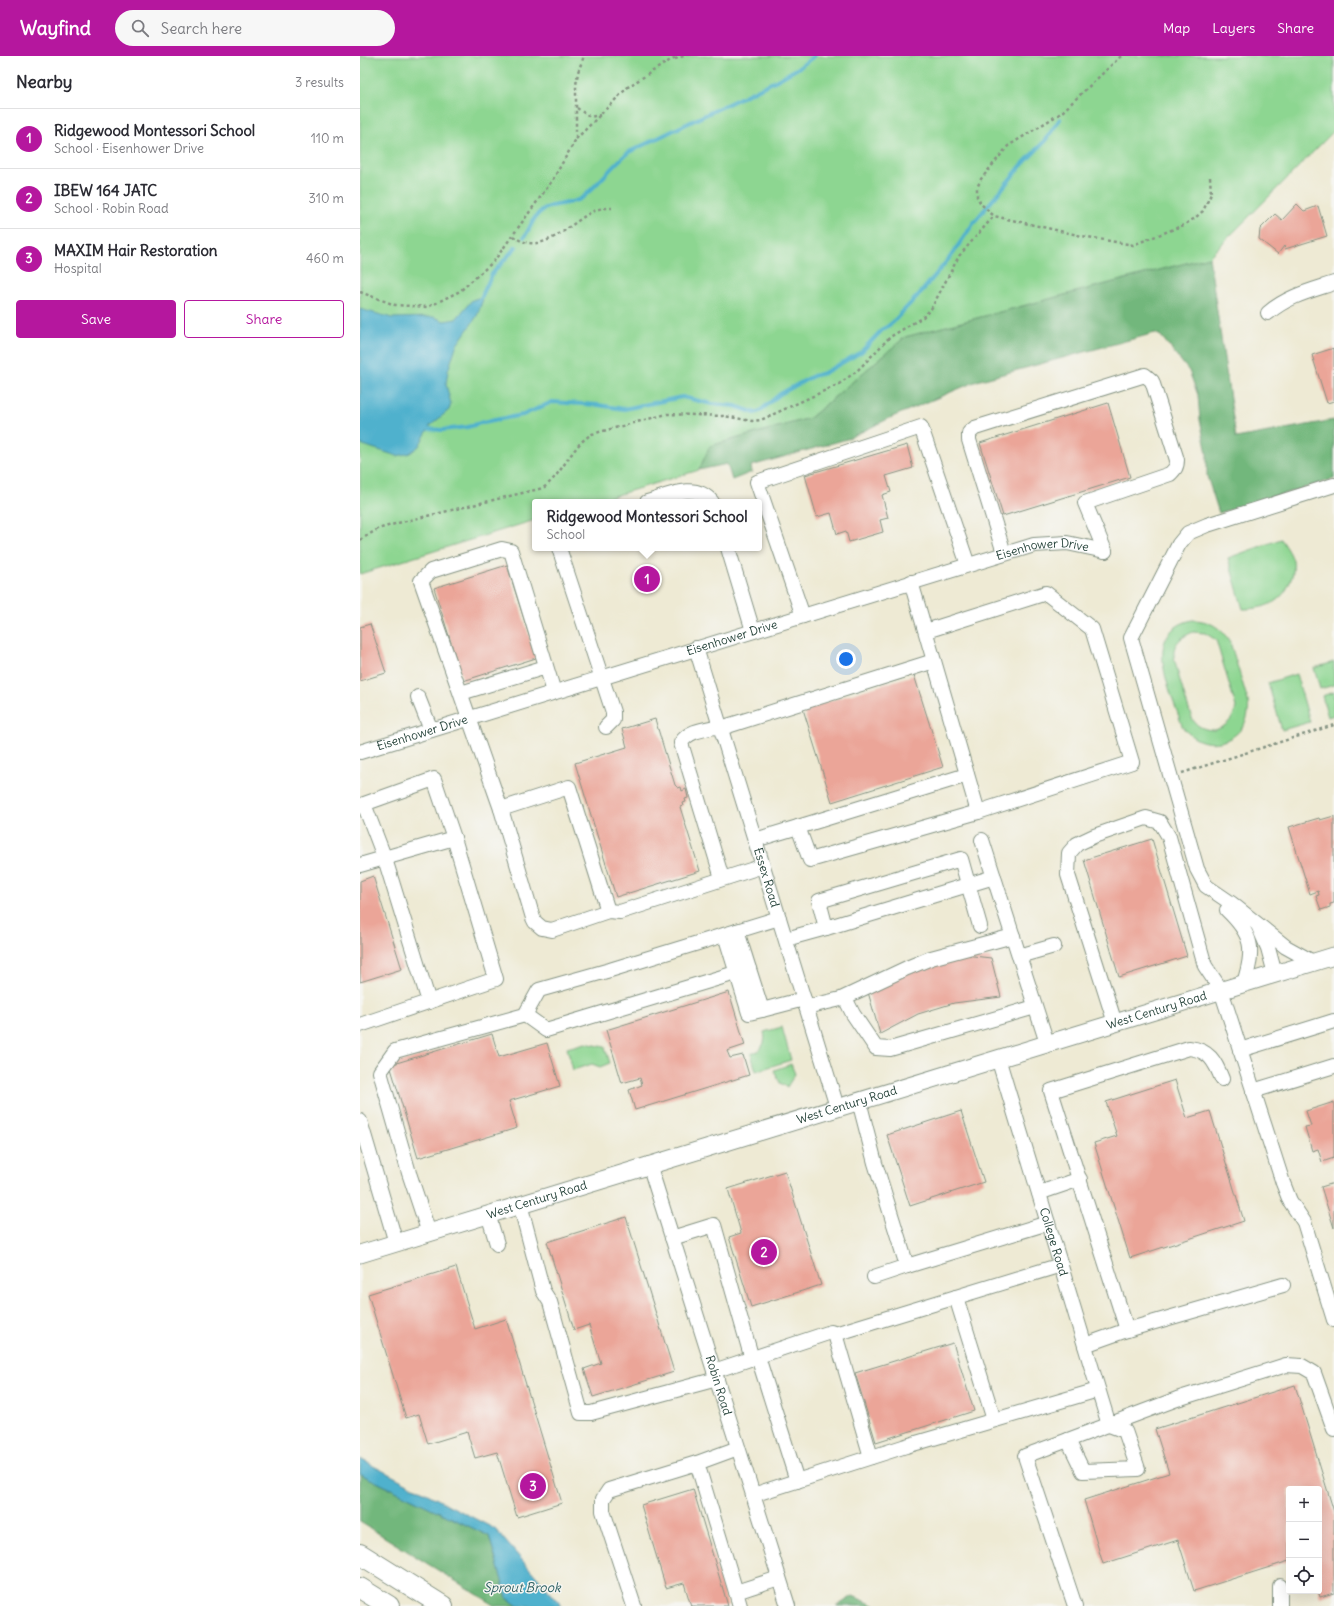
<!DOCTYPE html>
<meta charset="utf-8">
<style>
body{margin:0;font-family:Delius,sans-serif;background:#f7f7f7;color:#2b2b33}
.controls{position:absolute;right:12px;bottom:12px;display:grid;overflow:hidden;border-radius:4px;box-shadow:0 4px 16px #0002}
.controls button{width:36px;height:36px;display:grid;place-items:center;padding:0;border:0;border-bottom:1px solid #e1e1e2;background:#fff;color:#2b2b33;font:20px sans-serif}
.you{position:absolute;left:486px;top:603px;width:14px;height:14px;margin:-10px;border:3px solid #fff;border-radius:50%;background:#1a73e8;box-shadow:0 0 0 6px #1a73e833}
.badge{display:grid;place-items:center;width:26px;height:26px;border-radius:50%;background:#b5179e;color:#fff;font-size:13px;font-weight:700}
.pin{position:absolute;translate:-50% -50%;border:2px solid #fff;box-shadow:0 1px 4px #0006}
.popup{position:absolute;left:172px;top:443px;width:230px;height:52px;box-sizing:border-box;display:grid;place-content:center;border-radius:4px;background:#fff;filter:drop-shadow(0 1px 3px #0005);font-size:13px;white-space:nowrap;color:#7c7c81}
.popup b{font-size:15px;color:#2b2b33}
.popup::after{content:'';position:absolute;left:50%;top:100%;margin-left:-8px;border:8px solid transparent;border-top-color:#fff}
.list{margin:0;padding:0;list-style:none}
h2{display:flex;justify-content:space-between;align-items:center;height:52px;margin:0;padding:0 16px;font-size:17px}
h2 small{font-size:13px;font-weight:400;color:#7c7c81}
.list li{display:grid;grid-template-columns:26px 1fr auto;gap:12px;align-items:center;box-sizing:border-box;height:60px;padding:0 16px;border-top:1px solid #e1e1e2}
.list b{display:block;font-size:15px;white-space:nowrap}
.list p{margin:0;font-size:13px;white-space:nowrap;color:#7c7c81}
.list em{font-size:13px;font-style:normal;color:#7c7c81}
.actions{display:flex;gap:8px;padding:12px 16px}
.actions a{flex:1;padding:9px 0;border:1px solid #b5179e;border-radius:4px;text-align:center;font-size:14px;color:#b5179e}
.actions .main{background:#b5179e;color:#fff}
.icon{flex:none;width:22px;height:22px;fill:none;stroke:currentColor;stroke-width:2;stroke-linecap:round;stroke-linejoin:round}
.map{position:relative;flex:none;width:974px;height:1550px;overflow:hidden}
header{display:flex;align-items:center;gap:24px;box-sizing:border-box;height:56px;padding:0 20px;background:#b5179e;color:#fff}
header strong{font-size:19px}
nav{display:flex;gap:22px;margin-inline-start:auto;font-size:14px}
.search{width:280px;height:36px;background:#f7f7f7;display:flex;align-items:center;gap:10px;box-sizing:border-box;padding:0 14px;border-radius:22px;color:#7c7c81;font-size:15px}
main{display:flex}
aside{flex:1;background:#fff}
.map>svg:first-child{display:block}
.green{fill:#8dd691;stroke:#568a62;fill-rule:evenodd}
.forest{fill:#72b77b;stroke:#487a58}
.water{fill:#4fb1cd;stroke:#377780}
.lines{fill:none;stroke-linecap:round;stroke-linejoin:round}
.stream{stroke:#4fb1cd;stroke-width:4}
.building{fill:#eba598}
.minor-casing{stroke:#869484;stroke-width:16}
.major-casing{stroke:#869484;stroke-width:19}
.highway-casing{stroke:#869484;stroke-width:22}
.path{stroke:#869484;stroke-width:2.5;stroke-dasharray:3 3;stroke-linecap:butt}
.minor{stroke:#fff;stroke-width:14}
.major{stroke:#fff;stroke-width:17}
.highway{stroke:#fff;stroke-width:20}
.labels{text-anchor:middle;stroke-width:3;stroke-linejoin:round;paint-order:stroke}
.street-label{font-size:12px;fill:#1f3d34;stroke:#f6f6f2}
.water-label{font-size:13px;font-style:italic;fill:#2d6062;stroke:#f6f6f2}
</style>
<header>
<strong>Wayfind</strong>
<div class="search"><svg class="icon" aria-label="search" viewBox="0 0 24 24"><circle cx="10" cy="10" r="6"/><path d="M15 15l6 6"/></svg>Search here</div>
<nav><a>Map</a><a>Layers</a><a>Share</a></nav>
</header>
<main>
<aside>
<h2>Nearby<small>3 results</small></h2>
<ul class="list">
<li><span class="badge">1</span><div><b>Ridgewood Montessori School</b><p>School · Eisenhower Drive</p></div><em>110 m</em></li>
<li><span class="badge">2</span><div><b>IBEW 164 JATC</b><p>School · Robin Road</p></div><em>310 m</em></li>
<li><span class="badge">3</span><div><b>MAXIM Hair Restoration</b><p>Hospital</p></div><em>460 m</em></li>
</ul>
<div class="actions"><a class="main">Save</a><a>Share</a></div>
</aside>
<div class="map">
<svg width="974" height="1550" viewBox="0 0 974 1550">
<rect width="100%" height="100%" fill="#f6f6f2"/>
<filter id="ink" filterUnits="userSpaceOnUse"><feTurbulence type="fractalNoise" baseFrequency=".025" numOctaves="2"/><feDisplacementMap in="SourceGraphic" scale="8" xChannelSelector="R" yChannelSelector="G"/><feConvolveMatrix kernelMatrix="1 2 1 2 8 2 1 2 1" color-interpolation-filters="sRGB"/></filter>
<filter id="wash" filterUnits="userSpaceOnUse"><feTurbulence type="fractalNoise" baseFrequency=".012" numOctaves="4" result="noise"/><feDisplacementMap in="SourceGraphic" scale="16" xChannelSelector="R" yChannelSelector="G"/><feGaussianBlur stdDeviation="0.9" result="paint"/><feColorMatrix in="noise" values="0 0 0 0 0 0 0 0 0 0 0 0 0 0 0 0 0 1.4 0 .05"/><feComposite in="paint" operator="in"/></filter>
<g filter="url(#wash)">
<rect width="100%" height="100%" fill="#eeead4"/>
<g class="green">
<path d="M0 0H974V75L849 201 545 281 450 362 350 390 339 414 234 446H175V464L0 518Z"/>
<path d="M921 483C925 489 931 497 933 505 934 512 933 519 930 526 922 547 904 553 883 553L868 502Z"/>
<path d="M832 564C849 564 861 571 870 586L888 645C894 683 845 703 822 670 812 636 779 577 832 564ZM833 576 845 577 856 584 876 651C873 664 867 670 855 674 847 674 838 672 833 664 829 656 812 602 814 595 815 585 824 580 833 576Z"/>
<path d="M974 606V629L960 633 954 612Z"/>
<path d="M936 618 950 666 922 674 908 627Z"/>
<path d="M974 636V659L968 661 962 640Z"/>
<path d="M422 971 431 1004 396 1015 391 998C401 995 407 987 404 976Z"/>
<path d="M225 987 245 991 250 1007 240 1011 232 1008 213 1014 207 992Z"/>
<path d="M431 1008 435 1018 427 1031 420 1027 414 1014Z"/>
</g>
<g class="forest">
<path d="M849 201 876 382 974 364V423L859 457 847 420V397L840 364 838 339 829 315 801 280 795 277 617 325 532 361 487 383 391 410 392 416 372 424 367 408 339 414 350 390 450 362 545 281Z"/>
<path d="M0 1418 129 1480 147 1542 158 1550H136L0 1466Z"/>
<path d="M493 1540 516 1550H477Z"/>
</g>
<g class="water">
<path d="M118 242 123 243 117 260 96 290 88 315 86 328 91 348 89 354 70 370 59 390 50 397 37 400 0 388V253L32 262 74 261 84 265 96 263 112 244Z"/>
<path d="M0 1403 135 1473 202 1550H158L147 1542 129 1480 0 1418Z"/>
</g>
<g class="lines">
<g class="stream">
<path d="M164 181C170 174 171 165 178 158 189 145 210 151 223 141 240 127 252 109 269 96L417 24 440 11 454 0"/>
<path d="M121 242 132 218 156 191"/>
<path d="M69 373 82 374 108 371 123 366 163 359 192 346 238 349 264 353 322 341 352 348 375 350 395 357 400 355 420 338 453 320 464 317 501 296 521 275 532 267 563 234 591 200 615 165 661 110 684 86 700 63"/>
</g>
</g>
<g id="blocks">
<g class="building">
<path d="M937 148 944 155 958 150 967 180 925 193 924 190 918 198 899 183 900 173 915 158 922 164Z"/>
<path d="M974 292V345L967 347 952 299Z"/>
<path d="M748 347 770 421 643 460 620 387Z"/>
<path d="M547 389 553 412 526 420 531 436 522 439 528 462 520 464 523 476 489 486 486 475 477 478 471 457 457 461 445 419Z"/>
<path d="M147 509 176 602 103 625 74 532Z"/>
<path d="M10 568 26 617 0 625V571Z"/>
<path d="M554 619 583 711 472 746 443 653Z"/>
<path d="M295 663 315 729 318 732 321 731 322 735 326 733 328 742 325 743 326 746 322 747 323 750 320 751 340 815 256 841 215 707 267 691 262 673Z"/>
<path d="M974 760V847L970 848V851L961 854 956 840 959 839 958 835 950 838 929 771 959 762 960 764Z"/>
<path d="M792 783 827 900 759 921 724 804Z"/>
<path d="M13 820 42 913 0 926V825Z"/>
<path d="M604 899 631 902 641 941 594 947 558 958 520 978 508 936 550 915Z"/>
<path d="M369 936 385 989 367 995 370 1002 383 999 389 1019 275 1054 269 1034 282 1029 280 1022 262 1027 246 974Z"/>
<path d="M132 978 139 1001 187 987 200 1030 149 1045 157 1072 58 1102 30 1009Z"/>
<path d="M815 1024 827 1062 850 1055 884 1165 770 1202 734 1087 757 1080 746 1046Z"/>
<path d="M974 1046V1102L962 1106 958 1093 952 1095 945 1071 951 1070 946 1055Z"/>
<path d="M601 1055 624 1126 550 1150 527 1079Z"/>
<path d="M425 1115 461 1229 391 1251 369 1181 381 1177 368 1133Z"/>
<path d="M974 1127V1172L961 1131Z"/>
<path d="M266 1161 314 1316 233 1341 224 1313 241 1307 229 1269 214 1274 187 1186Z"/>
<path d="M96 1211 115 1273 146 1263 202 1447 157 1461 137 1396 115 1402 107 1376 68 1388 59 1358 46 1362 8 1238Z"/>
<path d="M593 1287 614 1355 516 1386 495 1317Z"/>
<path d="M935 1329 974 1456V1537L960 1541 958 1535 959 1433H929V1505L834 1535 818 1484 743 1508 724 1444 809 1417 795 1373Z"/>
<path d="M333 1433 368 1550H331L324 1527 306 1532 281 1449Z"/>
</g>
</g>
</g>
<g filter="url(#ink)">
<use href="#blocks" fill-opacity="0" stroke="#869484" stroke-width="1"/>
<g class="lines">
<defs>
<g id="minor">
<path d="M908 257C928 240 950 235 974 227"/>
<path d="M287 446C308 440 335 425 352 446"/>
<path d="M199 492 253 656V664L246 671"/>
<path d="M368 492 393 575"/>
<path d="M644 497 609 384V377L615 372 785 319 792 325 817 404C817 411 815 413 810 418L725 447 745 495"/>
<path d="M443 560 397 426 561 371 608 509"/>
<path d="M566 575 686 537 732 573 772 706 618 756"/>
<path id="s1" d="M336 592 477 1051"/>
<path d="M194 636 151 495 142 493 71 515 61 525 141 753 173 862 175 866 182 872 192 874 248 855 260 856 403 810"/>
<path d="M101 637 186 611"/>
<path d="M58 641 71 674"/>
<path d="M360 670C347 673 328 674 321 687L362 822"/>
<path d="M361 672 574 605"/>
<path id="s2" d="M0 696 674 489 707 487 745 495"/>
<path d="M141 753 209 731 248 855"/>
<path d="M438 771 607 719"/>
<path d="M395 784 438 771 450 804 618 756 551 526"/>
<path d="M622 784 687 987"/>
<path d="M0 809 94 782 136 923 0 969"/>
<path d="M867 854C893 879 895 893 884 927"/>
<path d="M898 869 908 892 915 918"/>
<path d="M466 872 634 821"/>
<path d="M377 875 402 954 444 943"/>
<path d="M365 879 389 957 402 954"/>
<path d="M426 883 466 872 459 845 601 803 620 870"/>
<path d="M659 900 694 890"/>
<path d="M953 906 926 891 871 847 846 830 837 813 771 582 819 488 828 477 847 469 974 429"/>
<path d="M485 942 493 958 516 992 530 993 675 951"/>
<path d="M69 946 25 803 4 748 74 723 94 782"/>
<path d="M446 951 481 943 547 912 571 902 653 880"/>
<path d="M165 959 186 974 389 913"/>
<path d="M755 967 708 819 709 797 717 788 734 780 786 762 800 766 809 781 845 910 861 934 923 1127 930 1145 944 1166 974 1264"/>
<path d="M880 994 974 965"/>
<path id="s3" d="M638 1002 749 1369"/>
<path d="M862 1023C855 1005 849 994 829 992L691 1035 767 1274 923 1229"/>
<path d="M893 1035 974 1010"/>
<path d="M499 1045 515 1107 547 1210 688 1167"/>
<path d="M0 1065 36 1187"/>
<path id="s4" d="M289 1108 428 1550"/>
<path d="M679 1137 720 1123"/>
<path d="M160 1148 183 1235 190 1246 221 1357H231L357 1323"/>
<path d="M128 1158 137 1188"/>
<path d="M69 1177 49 1117 20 1016 35 995 165 959 179 934 250 914 419 862"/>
<path d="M312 1182 354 1169 392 1303"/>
<path d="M514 1221 547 1210"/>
<path d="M596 1241 634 1364"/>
<path d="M475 1278 511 1401"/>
<path d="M725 1289 767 1274"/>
<path d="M398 1301 437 1425"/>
<path d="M354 1315 471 1276 475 1278 701 1209"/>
<path d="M708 1384 817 1343 926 1309 942 1310 954 1317 974 1373"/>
<path d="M337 1407 376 1536 419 1522"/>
<path d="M393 1439 546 1390 738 1334"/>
<path d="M376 1536 380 1550"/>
<path d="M274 1550 243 1455V1443L249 1434 337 1407 378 1392"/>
<path d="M715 1550 665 1400 708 1384 723 1415 778 1413 765 1375 749 1369"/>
<path d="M920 1550V1530"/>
</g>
<g id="major">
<path id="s5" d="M0 1198 974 900"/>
</g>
<g id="highway">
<path d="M0 1498 83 1550"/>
<path d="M0 1532 29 1550"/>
</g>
</defs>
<use href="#minor" class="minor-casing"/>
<use href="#major" class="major-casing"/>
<use href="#highway" class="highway-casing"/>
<g class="path">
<path d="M761 0 701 57 648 90 621 123 617 132V141L621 148 634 160 722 180 773 189 824 169 835 162 843 155 851 138 850 121"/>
<path d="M315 3 324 0"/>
<path d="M217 52 230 61 240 59"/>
<path d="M216 83 269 30 317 0"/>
<path d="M153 180C184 203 210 165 236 154 241 152 247 152 252 152"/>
<path d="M0 236 35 249 68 251 100 235 134 205 192 125 216 83V29L218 16 224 0"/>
<path d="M0 484 18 473 38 467 183 432C203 418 211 390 232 378L307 358 364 360 392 365 401 364 479 328 497 315 530 281 563 261 571 253 599 200 634 160"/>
<path d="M822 717 974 669"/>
</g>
<use href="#minor" class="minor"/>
<use href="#major" class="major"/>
<use href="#highway" class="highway"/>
</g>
</g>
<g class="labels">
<g class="street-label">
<text dy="4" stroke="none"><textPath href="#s2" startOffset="713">Eisenhower Drive</textPath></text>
<text dy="4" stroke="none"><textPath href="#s2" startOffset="389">Eisenhower Drive</textPath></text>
<text dy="4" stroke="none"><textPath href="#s2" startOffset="65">Eisenhower Drive</textPath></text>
<text dy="4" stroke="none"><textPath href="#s1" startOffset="240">Essex Road</textPath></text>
<text dy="4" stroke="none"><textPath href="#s5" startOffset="833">West Century Road</textPath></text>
<text dy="4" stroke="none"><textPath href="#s5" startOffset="509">West Century Road</textPath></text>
<text dy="4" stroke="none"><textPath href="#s5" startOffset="185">West Century Road</textPath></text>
<text dy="4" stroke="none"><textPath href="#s3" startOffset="192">College Road</textPath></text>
<text dy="4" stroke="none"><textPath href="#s4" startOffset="232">Robin Road</textPath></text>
</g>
<g class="water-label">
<text x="162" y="1536">Sprout Brook</text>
</g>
</g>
</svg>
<div class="controls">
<button>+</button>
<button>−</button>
<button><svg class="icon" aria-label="locate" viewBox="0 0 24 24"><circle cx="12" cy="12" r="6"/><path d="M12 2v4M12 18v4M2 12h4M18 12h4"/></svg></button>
</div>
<div class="you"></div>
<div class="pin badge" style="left:287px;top:523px">1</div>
<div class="popup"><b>Ridgewood Montessori School</b>School</div>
<div class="pin badge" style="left:404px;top:1196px">2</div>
<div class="pin badge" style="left:173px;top:1430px">3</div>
</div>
</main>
